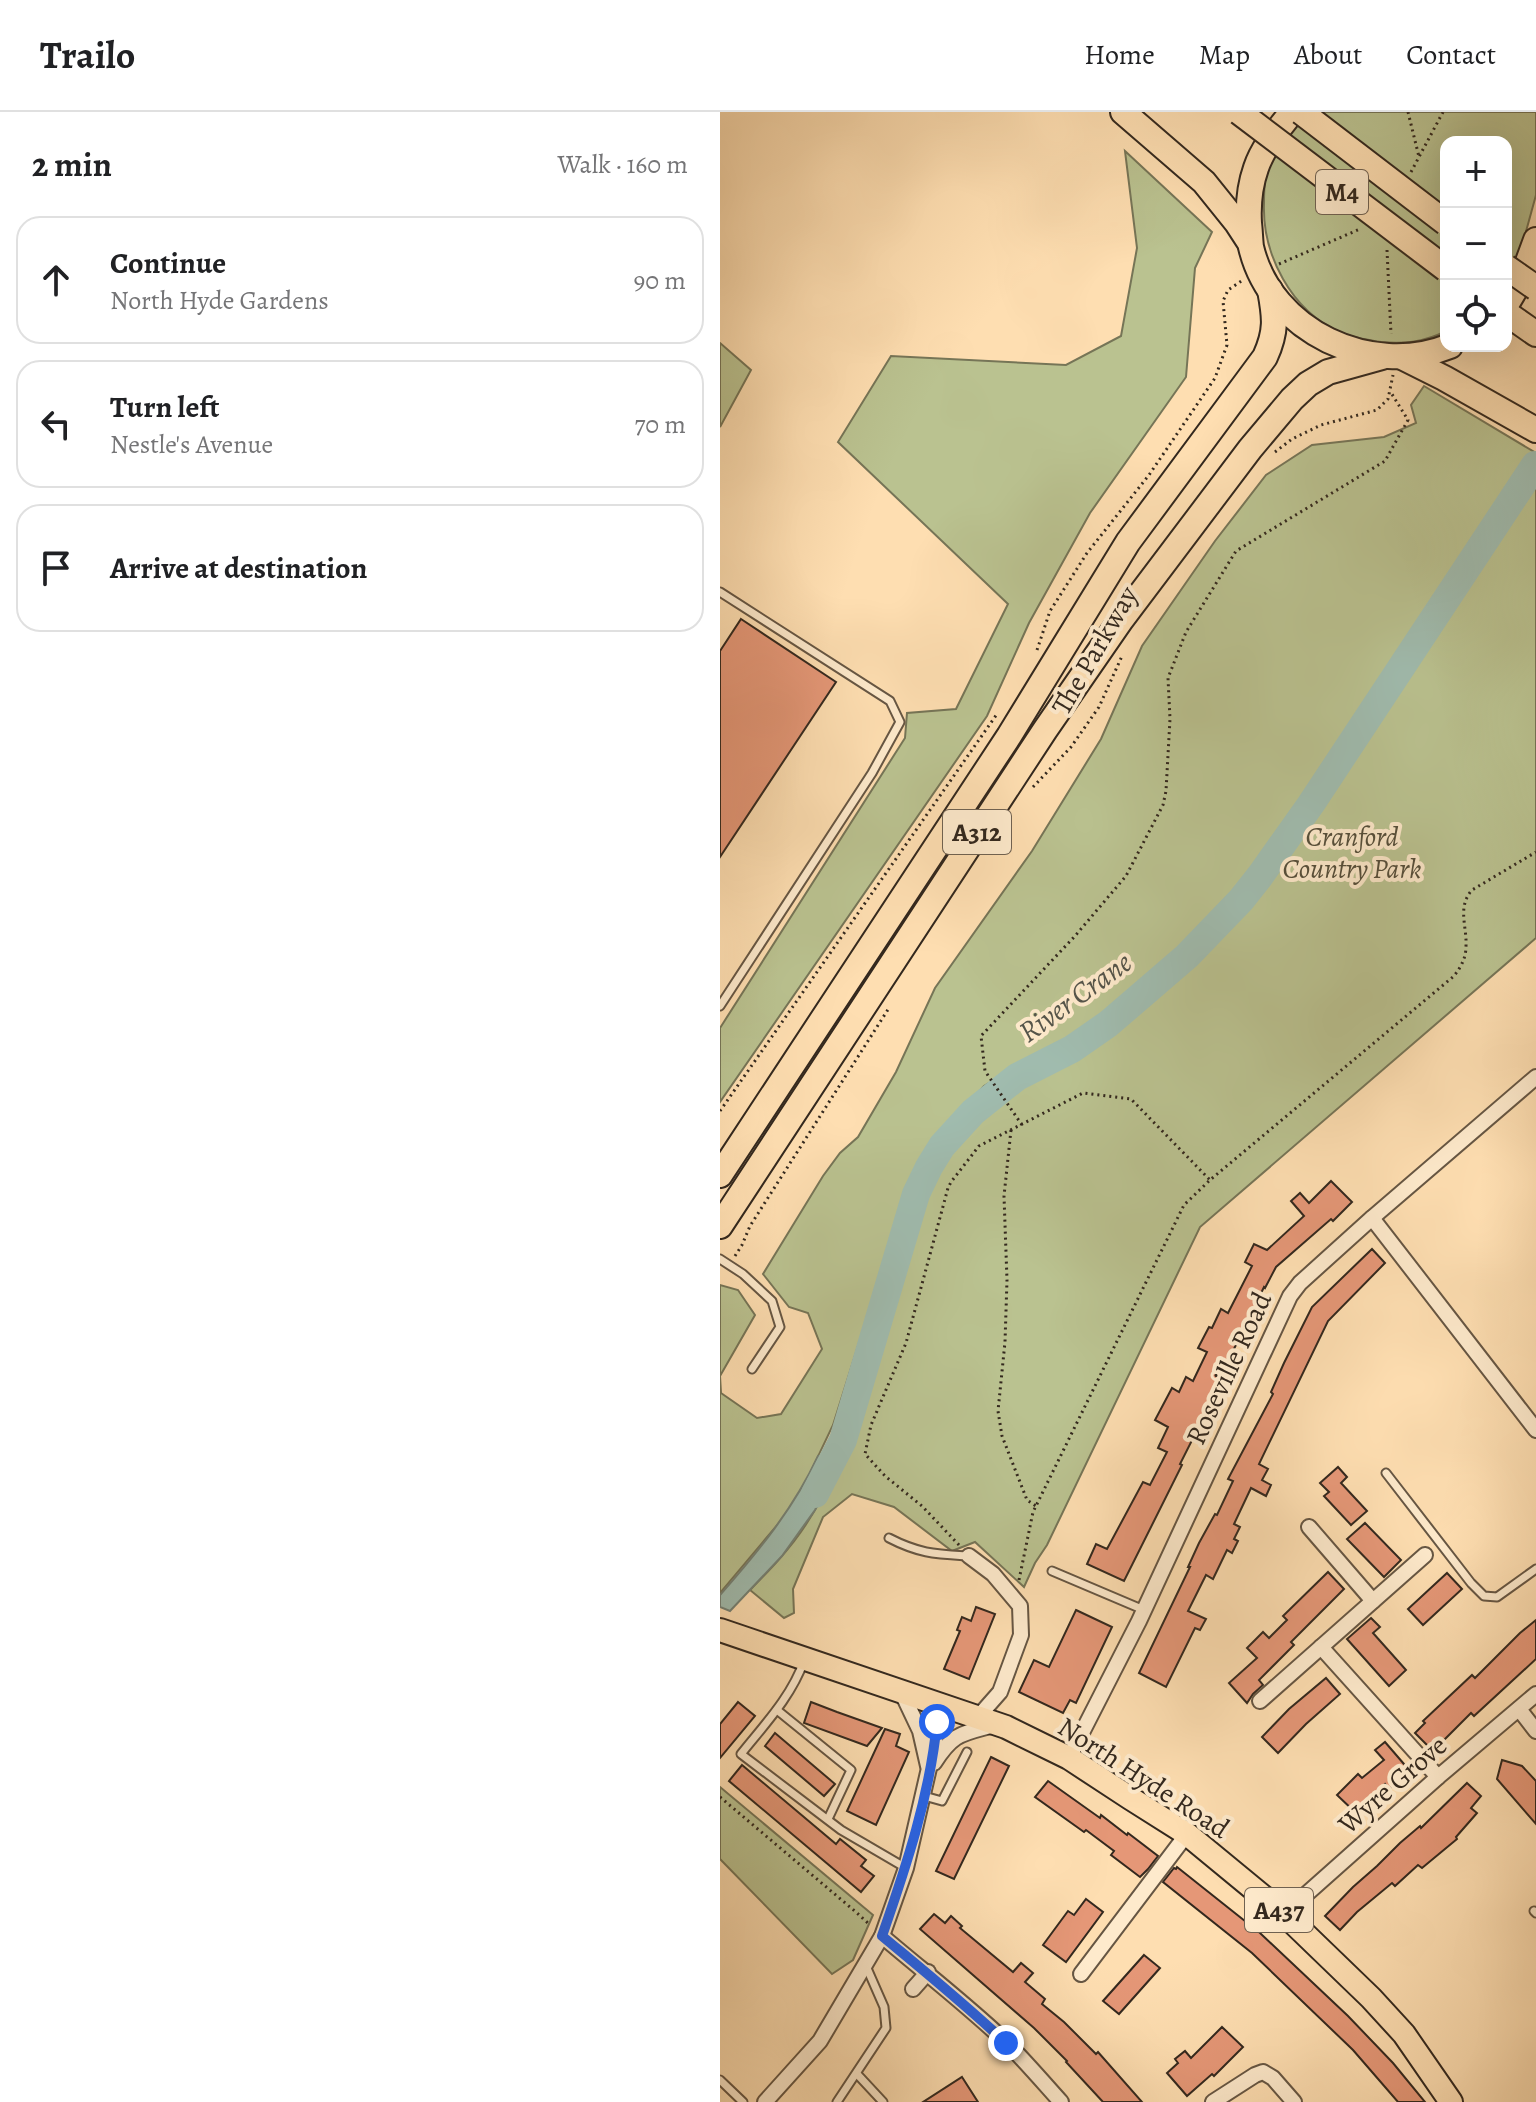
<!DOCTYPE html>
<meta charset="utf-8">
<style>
body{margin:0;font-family:Alegreya,serif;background:#f2f2f2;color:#202124}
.controls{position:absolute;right:24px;top:24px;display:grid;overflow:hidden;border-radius:16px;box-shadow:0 8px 32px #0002}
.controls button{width:72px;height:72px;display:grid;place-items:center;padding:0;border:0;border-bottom:2px solid #e0e0e0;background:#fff;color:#202124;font:40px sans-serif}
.stop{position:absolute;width:24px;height:24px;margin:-18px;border:6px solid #2563eb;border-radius:50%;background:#fff}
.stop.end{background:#2563eb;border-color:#fff;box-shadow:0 2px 8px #0008}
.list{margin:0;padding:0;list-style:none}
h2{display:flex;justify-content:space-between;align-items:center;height:104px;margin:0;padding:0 32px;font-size:34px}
h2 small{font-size:26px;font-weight:400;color:#757577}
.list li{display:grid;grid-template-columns:52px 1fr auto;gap:24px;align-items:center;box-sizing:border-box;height:128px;margin:0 16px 16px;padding:0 16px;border:2px solid #e0e0e0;border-radius:24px}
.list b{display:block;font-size:30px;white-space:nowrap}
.list p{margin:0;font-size:26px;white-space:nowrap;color:#757577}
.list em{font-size:26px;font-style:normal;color:#757577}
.icon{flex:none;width:44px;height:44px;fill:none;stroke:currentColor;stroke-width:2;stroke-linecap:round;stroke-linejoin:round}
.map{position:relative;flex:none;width:816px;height:1990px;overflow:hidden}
header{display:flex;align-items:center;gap:48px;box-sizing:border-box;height:112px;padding:0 40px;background:#fff;border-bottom:2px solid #e0e0e0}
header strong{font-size:38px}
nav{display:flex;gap:44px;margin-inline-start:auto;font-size:28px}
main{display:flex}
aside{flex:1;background:#fff}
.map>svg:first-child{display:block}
.green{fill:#bac290;stroke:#767557;stroke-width:2}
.water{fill:#a0bcaf;stroke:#748175;stroke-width:2}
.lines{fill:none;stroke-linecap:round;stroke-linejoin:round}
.river{stroke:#a0bcaf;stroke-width:28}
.building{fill:#e59777;stroke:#33281e;stroke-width:2}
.lane-casing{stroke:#665643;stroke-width:11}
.street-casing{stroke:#665643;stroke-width:18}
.primary-casing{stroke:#33281e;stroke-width:26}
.highway-casing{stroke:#33281e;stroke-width:28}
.path{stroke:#33281e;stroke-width:3;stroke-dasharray:2 4;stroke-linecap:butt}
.lane{stroke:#feeacc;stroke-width:7}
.street{stroke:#feeacc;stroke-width:14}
.primary{stroke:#fedeb1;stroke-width:22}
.highway{stroke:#fedeb1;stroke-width:24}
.highway-bridge-casing{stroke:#33281e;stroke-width:28;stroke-linecap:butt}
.highway-bridge{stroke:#fedeb1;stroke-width:24}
.route{stroke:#2563eb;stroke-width:10}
.labels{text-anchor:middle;stroke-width:8;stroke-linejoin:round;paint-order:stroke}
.shield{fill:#feeacc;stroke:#706252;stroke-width:2}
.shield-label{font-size:26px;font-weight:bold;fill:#33281e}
.street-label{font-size:28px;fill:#33281e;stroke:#feeacc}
.park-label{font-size:28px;font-style:italic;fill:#554e3a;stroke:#feeacc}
.water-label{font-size:30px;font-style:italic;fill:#54544a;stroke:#feeacc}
</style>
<header>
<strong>Trailo</strong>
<nav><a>Home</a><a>Map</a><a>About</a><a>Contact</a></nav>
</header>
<main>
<aside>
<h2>2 min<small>Walk · 160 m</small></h2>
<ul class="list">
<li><svg class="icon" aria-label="ahead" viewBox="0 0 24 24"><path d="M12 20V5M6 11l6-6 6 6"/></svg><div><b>Continue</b><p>North Hyde Gardens</p></div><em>90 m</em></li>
<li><svg class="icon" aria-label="left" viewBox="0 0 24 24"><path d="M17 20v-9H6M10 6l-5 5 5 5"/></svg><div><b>Turn left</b><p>Nestle's Avenue</p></div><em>70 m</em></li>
<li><svg class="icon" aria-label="arrive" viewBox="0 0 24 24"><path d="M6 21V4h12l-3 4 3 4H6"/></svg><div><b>Arrive at destination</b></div></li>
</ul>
</aside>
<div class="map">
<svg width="816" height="1990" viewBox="0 0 816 1990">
<rect width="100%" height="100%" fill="#fedeb1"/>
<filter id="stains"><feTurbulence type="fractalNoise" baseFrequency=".0025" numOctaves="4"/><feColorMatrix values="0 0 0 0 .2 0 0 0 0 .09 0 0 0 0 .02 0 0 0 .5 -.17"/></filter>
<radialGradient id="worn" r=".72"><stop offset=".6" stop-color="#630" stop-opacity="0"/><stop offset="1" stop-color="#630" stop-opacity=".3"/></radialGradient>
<g class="green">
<path d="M588 0H816V83L802 134 786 167V30H726V219C705 230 685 232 661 230 647 228 633 226 620 220 571 199 542 142 544 91 544 79 544 66 548 55 556 35 575 17 588 0Z"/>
<path d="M405 39 492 120 475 156 466 265 370 401 309 511 267 604 0 990V916L185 626 187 601 236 597 288 492 118 330 171 244 346 253 401 224 417 136Z"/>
<path d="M0 231 31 258 0 315Z"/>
<path d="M704 274 816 341V826L480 1115 327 1433 315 1451 304 1475 255 1430 232 1439 174 1395 132 1382 103 1405 73 1477 74 1501 64 1506 30 1478C40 1467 51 1457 60 1446 93 1410 114 1365 131 1320L212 1060C235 1027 264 1001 296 976L284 962 264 974 214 1027 189 1073 113 1313 85 1372 64 1405 0 1481V1173L18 1178 35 1203 0 1264 1 1281 37 1306 61 1302 102 1237 88 1201 69 1195 43 1162 103 1064 120 1041 138 1025 176 960 215 876 312 739 381 627 422 534 495 429 546 363 592 333 664 325 696 311 691 293Z"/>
<path d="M0 1675 153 1803 133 1848 112 1862 0 1747Z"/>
</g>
<path class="water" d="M98 1344 119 1353 95 1398 62 1444 10 1499 0 1495V1483C38 1440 74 1396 98 1344Z"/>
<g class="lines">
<path class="river" d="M95 1382 123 1328 196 1082 209 1055 222 1034 253 1000 297 965 352 937 388 912 467 844 521 788 540 764 591 692 815 353"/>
</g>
<g class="building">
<path d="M21 507 116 570 0 745V539Z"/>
<path d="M611 1069 632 1090 613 1109 611 1107 556 1155 545 1176 544 1175 513 1239 516 1241 460 1352 462 1353 404 1469 367 1452 376 1432 387 1437 423 1370 430 1373 447 1340 438 1336 448 1315 435 1308 452 1276 459 1280 466 1265 473 1269 487 1240 478 1236 489 1215 492 1216 501 1197 508 1201 532 1154 525 1150 534 1132 547 1138 584 1104 571 1089 580 1081 589 1091Z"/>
<path d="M652 1137 665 1151 608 1209 539 1352 548 1357 542 1368 551 1373 546 1384 531 1376 514 1412 520 1415 514 1427 518 1429 512 1441 507 1438 493 1467 486 1463 468 1499 486 1507 480 1518 475 1516 446 1575 419 1561 470 1455H468L479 1431 495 1402 497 1403 513 1369 508 1367 553 1282 551 1280 564 1251 592 1195Z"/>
<path d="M618 1355 627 1365 621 1371 647 1399 631 1413 604 1384 609 1380 600 1371Z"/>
<path d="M645 1411 681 1448 664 1465 627 1427Z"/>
<path d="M608 1460 624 1477 571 1530 574 1533 539 1568 543 1573 533 1582 527 1591 509 1571 537 1546 527 1536 543 1520 549 1526 567 1508 563 1504Z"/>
<path d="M727 1461 742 1477 703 1513 688 1497Z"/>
<path d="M256 1495 275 1502 249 1567 224 1557 240 1519 237 1518 242 1505 251 1509Z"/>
<path d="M356 1498 392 1515 356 1591 350 1588 343 1601 299 1580 314 1548 329 1555Z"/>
<path d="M651 1506 660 1515 653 1521 686 1558 669 1574 627 1527Z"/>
<path d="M816 1508V1547L754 1604 751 1601 713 1639 695 1621 705 1611 703 1609 752 1563 755 1566 800 1521Z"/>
<path d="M606 1566 620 1582 586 1612 558 1641 542 1625 569 1597Z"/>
<path d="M18 1590 35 1604 0 1646V1612Z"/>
<path d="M91 1590 117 1600 162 1616 147 1634 84 1611Z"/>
<path d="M165 1617 180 1622 176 1634 189 1640 156 1713 127 1699Z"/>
<path d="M55 1621 115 1672 104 1684 45 1634Z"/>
<path d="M665 1630 690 1659 669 1677 665 1672 636 1701 617 1683 638 1662 642 1666 664 1648 655 1638Z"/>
<path d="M271 1645 289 1654 234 1767 216 1759Z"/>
<path d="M782 1648 802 1654 816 1669V1712L777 1667Z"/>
<path d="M22 1653 116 1732 120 1727 146 1748 141 1754 154 1764 141 1780 9 1669Z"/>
<path d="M328 1669 380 1706 381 1703 407 1723 408 1721 438 1744 428 1757 420 1765 391 1743 394 1739 366 1718 364 1720 315 1685Z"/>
<path d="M747 1671 761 1684 751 1696 757 1701 736 1725 737 1727 702 1756 698 1753 675 1774 672 1771 637 1800 620 1818 605 1804 633 1775 657 1754 680 1731 700 1714 701 1716Z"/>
<path d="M457 1755 540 1821 628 1904 673 1951 705 1990H678L633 1938 532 1841 443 1770 454 1756 456 1757Z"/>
<path d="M366 1787 383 1800 346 1850 323 1833 348 1799 354 1803Z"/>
<path d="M214 1802 225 1811 231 1804 242 1814 240 1816 293 1860 301 1851 313 1861 305 1870 325 1887 322 1892 344 1910 376 1942 378 1940 422 1990H383L346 1950 347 1949 314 1916 200 1817Z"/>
<path d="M424 1843 440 1856 399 1902 383 1889Z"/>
<path d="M502 1915 523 1935 494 1964 492 1962 467 1984 447 1961 458 1951 455 1947 465 1939 471 1946Z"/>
<path d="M242 1965 258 1990H203Z"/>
</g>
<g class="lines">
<defs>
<g id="lane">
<path d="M0 480 170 589 180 610 152 661 0 894"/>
<path d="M0 1147 23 1162 52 1189 60 1215 32 1257"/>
<path d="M666 1361 751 1471 764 1484 777 1485 816 1457"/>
<path d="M169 1426C200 1442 216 1442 249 1444"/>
<path d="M332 1459 424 1498"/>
<path d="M84 1549C71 1585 45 1612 21 1642L121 1718 186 1756"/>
<path d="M57 1598 131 1658 108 1707"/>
<path d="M204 1684 222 1689 247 1640"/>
<path d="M814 1799 816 1801"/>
<path d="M137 1962 163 1990"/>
<path d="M0 1968 23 1990"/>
<path d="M117 1990 166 1916 164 1895 146 1854"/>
</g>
<g id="street">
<path d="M652 1106 816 1318"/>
<path d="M589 1415 653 1489"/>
<path d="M249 1444 273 1462 300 1494 301 1523 280 1580 258 1605"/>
<path d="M601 1535 718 1665"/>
<path d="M181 1579 200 1619 208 1654"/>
<path d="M540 1589 705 1443"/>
<path d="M799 1597 816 1619"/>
<path d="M349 1646 419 1509 570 1184 580 1171 652 1106 816 965"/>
<path d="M214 1651C233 1621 241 1622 274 1613"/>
<path d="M564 1802 718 1665 816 1582"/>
<path d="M162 1824C203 1859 246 1892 286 1930 305 1949 323 1970 341 1990"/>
<path d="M361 1862 467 1722"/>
<path d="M193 1877 208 1860"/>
<path d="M45 1990 100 1929 162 1824 186 1756 215 1630 219 1592"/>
<path d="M493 1990 535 1963 543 1960 553 1966 574 1990"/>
</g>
<path id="primary" d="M0 1518 286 1615 349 1646 410 1686 467 1722 564 1802 651 1886 684 1922 731 1990"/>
<g id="highway">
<path d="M403 0 484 70 517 111 530 131"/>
<path d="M572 0C558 18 543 35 536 56 530 73 528 93 529 111 530 119 530 127 531 135 551 220 651 266 730 234"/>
<path d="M786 193 802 166 816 128"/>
<path d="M786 201 816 222"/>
<path d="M682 245 724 266 816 318"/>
<path d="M0 1063 289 624 408 430 545 245C557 219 555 205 550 178"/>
<path d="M0 1114 325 618 401 508 530 337 572 287 588 272 608 260 662 245"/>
</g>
</defs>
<use href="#lane" class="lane-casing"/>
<use href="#street" class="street-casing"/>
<use href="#primary" class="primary-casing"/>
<use href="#highway" class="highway-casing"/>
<g class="path">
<path d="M688 0 699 45"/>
<path d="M691 60 723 0"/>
<path d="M667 138 671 222"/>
<path d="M559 152 640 117"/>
<path d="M555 340 572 327 601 313 657 298 668 287 673 263"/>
<path d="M317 538 330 499 367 441 429 363 495 266 507 233 503 189 508 178 523 168"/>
<path d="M313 675 351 635 379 595 402 544"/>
<path d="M0 999 277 602"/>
<path d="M302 1013 265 959 261 924 355 824 406 764 443 693 446 679 450 607 448 566 466 520 516 439 665 349 688 308 670 279"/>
<path d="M291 1018 284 1084 287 1168 285 1230 278 1299 282 1324 307 1388 316 1394"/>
<path d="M15 1144 22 1133 30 1114 169 896"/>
<path d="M239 1433 202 1394 165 1364 145 1342 151 1313 186 1231 228 1076 231 1070 259 1034 363 981 411 987 490 1068"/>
<path d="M299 1468 313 1400 464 1093 490 1068 734 864C741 855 746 846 746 834 747 814 737 795 752 778L816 740"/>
<path d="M0 1685 137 1801 150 1813"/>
</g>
<use href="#lane" class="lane"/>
<use href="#street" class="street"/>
<use href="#primary" class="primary"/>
<use href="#highway" class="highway"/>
<defs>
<g id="highway-bridge">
<path d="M519 0 726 157"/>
<path d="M581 0 726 111"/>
<path d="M786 155 816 176"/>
</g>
</defs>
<use href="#highway-bridge" class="highway-bridge-casing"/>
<use href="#highway-bridge" class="highway-bridge"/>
</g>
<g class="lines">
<path class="route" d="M217 1610C210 1683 186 1755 162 1824 204 1859 246 1893 286 1931"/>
</g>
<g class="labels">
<g class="shield">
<rect x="596" y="58" width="52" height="44" rx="6"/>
<rect x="223" y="698" width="68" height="44" rx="6"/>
<rect x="525" y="1776" width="68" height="44" rx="6"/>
</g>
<g class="shield-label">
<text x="622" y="89">M4</text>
<text x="257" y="729">A312</text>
<text x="559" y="1807">A437</text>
</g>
<g class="street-label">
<text transform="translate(374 538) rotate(-60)" y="10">The Parkway</text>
<text transform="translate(508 1256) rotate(-65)" y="10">Roseville Road</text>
<text transform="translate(424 1665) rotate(33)" y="10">North Hyde Road</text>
<text transform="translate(672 1672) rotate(-41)" y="10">Wyre Grove</text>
</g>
<g class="park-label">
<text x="632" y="734">Cranford<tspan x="632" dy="32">Country Park</tspan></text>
</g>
<g class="water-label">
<text transform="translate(355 885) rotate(-36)" y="10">River Crane</text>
</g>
</g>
<rect width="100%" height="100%" filter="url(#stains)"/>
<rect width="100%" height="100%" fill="url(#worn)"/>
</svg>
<div class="controls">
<button>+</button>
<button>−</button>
<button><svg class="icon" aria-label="locate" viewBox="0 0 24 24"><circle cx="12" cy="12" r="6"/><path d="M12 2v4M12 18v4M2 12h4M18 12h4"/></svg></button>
</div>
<div class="stop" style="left:217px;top:1610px"></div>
<div class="stop end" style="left:286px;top:1931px"></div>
</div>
</main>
